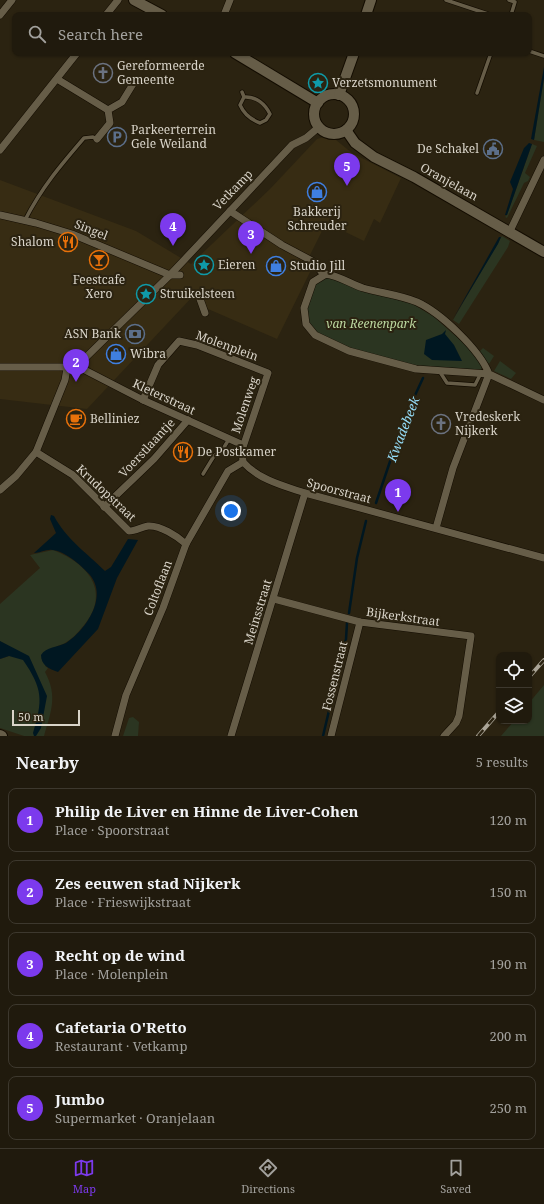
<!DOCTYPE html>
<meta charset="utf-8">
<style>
body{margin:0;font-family:"Noto Serif",serif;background:#2d271b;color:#f1f3f6}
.controls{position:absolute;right:12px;bottom:12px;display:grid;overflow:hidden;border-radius:8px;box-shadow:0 1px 3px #0004}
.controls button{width:36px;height:36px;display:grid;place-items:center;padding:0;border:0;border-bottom:1px solid #3d382e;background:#201a0d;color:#f1f3f6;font:20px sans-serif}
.scale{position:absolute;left:12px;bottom:10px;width:68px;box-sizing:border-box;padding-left:4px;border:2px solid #d9d4c9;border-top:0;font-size:11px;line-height:14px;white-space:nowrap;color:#d9d4c9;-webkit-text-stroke:3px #2b2311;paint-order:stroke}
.you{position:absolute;left:231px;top:511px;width:14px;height:14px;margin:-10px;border:3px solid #fff;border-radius:50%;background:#1a73e8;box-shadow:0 0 0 6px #1a73e833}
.badge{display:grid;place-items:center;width:26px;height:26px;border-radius:50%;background:#7c3aed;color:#fff;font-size:13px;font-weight:700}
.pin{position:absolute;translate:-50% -33px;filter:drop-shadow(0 1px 2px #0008)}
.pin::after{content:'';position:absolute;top:21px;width:14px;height:12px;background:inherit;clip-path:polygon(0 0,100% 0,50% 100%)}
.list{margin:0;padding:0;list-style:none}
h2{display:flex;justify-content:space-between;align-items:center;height:52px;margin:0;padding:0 16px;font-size:17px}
h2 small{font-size:13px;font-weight:400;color:#a2a19d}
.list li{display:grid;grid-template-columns:26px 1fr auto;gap:12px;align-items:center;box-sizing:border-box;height:64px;margin:0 8px 8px;padding:0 8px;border:1px solid #3d382e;border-radius:8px}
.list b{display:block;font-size:15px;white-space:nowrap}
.list p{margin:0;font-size:13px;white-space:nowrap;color:#a2a19d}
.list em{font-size:13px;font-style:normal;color:#a2a19d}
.icon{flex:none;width:22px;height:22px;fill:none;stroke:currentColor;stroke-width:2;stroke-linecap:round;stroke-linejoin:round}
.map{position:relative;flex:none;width:544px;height:736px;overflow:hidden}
.search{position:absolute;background:#201a0d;box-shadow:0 1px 3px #0004;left:12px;right:12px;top:12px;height:44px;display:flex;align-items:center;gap:10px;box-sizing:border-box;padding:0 14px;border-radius:8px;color:#a2a19d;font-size:15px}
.sheet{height:412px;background:#201a0d}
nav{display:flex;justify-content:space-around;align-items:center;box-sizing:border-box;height:56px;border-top:1px solid #3d382e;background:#201a0d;font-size:11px;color:#a2a19d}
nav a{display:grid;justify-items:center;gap:2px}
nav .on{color:#7c3aed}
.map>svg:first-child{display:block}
.built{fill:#372c13}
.green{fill:#2b3521}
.water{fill:#001721}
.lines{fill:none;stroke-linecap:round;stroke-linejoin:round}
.stream{stroke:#001721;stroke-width:2.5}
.lane-casing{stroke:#130c00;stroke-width:5}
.street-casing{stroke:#130c00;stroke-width:8}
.secondary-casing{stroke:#130c00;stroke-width:12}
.lane{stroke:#665d48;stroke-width:3.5}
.street{stroke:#665d48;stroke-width:7}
.secondary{stroke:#665d48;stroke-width:10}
.rail-casing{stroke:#aba598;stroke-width:4}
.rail{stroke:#2b2311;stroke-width:2.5;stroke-dasharray:8;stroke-linecap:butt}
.labels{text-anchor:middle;stroke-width:4;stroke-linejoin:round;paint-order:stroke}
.poi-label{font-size:12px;fill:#d9d4c9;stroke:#2b2311;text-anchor:start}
.street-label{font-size:12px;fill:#d9d4c9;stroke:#2b2311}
.park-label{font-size:12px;font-style:italic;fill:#bad69e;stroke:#2b2311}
.water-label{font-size:13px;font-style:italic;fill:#94dbf6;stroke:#2b2311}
</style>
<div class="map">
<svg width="544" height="736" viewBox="0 0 544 736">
<rect width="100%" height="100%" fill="#2b2311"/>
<path class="built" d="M324 137 336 140 352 153 401 178 380 223 374 219 364 241 331 225 327 232 322 231 309 257 312 268 277 339 208 309 195 294 87 409 0 399V180L136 231 191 264 270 189 317 139Z"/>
<g class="green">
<path d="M544 78V142L534 140Z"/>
<path d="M532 144 537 146 525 173 530 177 528 181 524 183 507 218 505 217 507 215Z"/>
<path d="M502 236 510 241 508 247 459 324 453 320Z"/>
<path d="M325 276 411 303 434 317 460 340 476 356 482 365 481 370C432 374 380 361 336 342 328 338 318 334 312 328 306 322 307 316 307 308 307 289 310 287 325 276Z"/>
<path d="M483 348 494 356 489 364 479 352Z"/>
<path d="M500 361 516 373 511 379 494 371Z"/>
<path d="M53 550C92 565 113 596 79 631 75 636 70 640 65 643 62 645 58 645 56 647 52 652 48 660 45 666L48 668 45 672C58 696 51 712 44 736H24L0 728V659L9 656 8 646 0 641V604L40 568 30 555Z"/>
<path d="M544 685V736H501L514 721H529V703Z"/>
<path d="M133 717 139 722 138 736H123L129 718Z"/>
</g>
<g class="water">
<path d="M544 67V78L534 140 531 139Z"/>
<path d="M529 143 532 144 507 215H505L513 189 510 182 524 148Z"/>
<path d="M499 237H501L498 244 453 319Z"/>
<path d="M446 330 445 334 454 345 462 361 432 360 424 354 426 340 442 334Z"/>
<path d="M51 515 54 516C67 540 87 553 105 571L111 567 128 539 138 540 117 578 98 629 58 672C49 669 41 665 41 655 46 647 58 647 66 643 86 630 110 595 88 573 81 565 63 550 52 550 47 549 40 553 34 553L56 533 50 519Z"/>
<path d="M0 641 29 656 47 696 41 728 36 736H34L33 733C43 700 43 689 23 660L9 656 0 659Z"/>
</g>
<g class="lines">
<g class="stream">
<path d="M376 503 405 417 423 378"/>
<path d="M349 613 357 558 366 521"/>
<path d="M323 736 346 639 347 623"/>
</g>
<defs>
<g id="lane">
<path d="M446 0 491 15"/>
<path d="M509 0 515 2 511 15"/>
<path d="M529 51 544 56"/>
<path d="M242 92 244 97C256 96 265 104 270 114L266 120 260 123C252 120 244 114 240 105L244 97"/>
<path d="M477 93 491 53"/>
<path d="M25 220C42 187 60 166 84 138L93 137 97 139"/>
<path d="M440 372 447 383 475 385 481 373"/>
<path d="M203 474 214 456 223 449 229 439"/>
</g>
<g id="street">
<path d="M0 15 12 0"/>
<path d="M106 15 118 0"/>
<path d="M224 15 230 0"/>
<path d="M57 79 108 110"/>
<path d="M97 139 110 123 108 110 122 102 133 84"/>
<path d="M0 150 77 53"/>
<path d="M230 211 282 245 314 262 323 274"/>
<path d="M0 215 36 223 72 234 170 275H180"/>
<path d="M510 231 544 160"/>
<path d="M200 299 205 313"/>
<path d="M77 366 170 275 292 145 306 138 319 127"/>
<path d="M77 366 143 400 243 445"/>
<path d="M0 367H71"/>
<path d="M143 400 158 365 179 341 197 345 268 373 242 450 243 462C259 480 284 486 305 493L544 558"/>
<path d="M36 452 73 475 129 531C136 531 141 527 148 526 160 525 177 536 186 544"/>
<path d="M0 490 16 476 36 452 65 380 67 368"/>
<path d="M104 507 154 459 188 420"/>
<path d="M436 528 453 468 489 374C480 350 441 313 417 302 400 295 381 293 363 288 351 284 339 276 326 274L313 282 304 308 306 324 315 335 349 351 416 369 489 374 544 400"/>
<path d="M274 599 360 622 471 636 459 716 456 723 444 736"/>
<path d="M115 736 126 695 163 608 186 544 228 471 243 462"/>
<path d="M231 736 305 493"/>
<path d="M331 736 360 622"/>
</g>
<g id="secondary">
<path d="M134 0 162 15"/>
<path d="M366 15 371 0"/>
<path d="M235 53 318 103"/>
<circle cx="334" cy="114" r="20"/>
<path d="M339 95 354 53"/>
<path d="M346 130 355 143 374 157 414 177 544 252"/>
<path d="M0 735 2 736"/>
</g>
</defs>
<use href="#lane" class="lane-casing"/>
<use href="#street" class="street-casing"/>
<use href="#secondary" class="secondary-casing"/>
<use href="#lane" class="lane"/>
<use href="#street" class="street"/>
<use href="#secondary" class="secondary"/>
<defs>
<g id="rail">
<path d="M529 677 544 660"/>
<path d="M478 736 499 712"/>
</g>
</defs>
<use href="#rail" class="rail-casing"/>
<use href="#rail" class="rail"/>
</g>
<defs>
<symbol id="church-ring" viewBox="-11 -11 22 22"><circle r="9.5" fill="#2b2311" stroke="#6b7280" stroke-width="1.5"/><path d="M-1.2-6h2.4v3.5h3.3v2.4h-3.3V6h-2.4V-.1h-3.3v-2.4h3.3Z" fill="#6b7280"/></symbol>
<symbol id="sight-ring" viewBox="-11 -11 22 22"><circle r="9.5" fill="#2b2311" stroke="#0f9aa8" stroke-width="1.5"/><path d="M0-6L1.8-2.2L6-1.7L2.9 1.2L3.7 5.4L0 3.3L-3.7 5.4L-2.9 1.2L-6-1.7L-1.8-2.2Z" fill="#0f9aa8"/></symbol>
<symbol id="parking-ring" viewBox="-11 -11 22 22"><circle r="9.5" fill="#2b2311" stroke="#5c6f8a" stroke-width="1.5"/><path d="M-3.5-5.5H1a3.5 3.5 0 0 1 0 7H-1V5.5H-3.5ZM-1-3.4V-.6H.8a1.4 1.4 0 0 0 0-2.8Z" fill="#5c6f8a"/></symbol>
<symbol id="civic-ring" viewBox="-11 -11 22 22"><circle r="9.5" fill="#2b2311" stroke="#5c6f8a" stroke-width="1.5"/><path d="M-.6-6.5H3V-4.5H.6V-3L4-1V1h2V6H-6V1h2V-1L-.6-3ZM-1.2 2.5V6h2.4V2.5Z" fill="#5c6f8a"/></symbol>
<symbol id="shop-ring" viewBox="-11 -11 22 22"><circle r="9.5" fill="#2b2311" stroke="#3f7fe0" stroke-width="1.5"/><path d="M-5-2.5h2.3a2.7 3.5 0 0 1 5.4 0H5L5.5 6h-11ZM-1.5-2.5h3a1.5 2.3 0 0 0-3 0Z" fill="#3f7fe0"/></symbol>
<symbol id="restaurant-ring" viewBox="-11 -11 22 22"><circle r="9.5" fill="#2b2311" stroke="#e8710a" stroke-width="1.5"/><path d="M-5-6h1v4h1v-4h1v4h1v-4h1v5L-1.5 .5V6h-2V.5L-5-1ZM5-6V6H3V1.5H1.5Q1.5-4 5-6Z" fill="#e8710a"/></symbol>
<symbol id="bar-ring" viewBox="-11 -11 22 22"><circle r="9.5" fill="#2b2311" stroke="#e8710a" stroke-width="1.5"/><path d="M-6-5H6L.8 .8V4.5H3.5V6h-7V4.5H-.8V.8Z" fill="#e8710a"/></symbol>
<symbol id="bank-ring" viewBox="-11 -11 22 22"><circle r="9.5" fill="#2b2311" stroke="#5c6f8a" stroke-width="1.5"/><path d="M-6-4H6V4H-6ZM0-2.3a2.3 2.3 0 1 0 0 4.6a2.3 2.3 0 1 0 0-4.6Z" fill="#5c6f8a"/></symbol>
<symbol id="cafe-ring" viewBox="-11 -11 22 22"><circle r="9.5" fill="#2b2311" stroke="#e8710a" stroke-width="1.5"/><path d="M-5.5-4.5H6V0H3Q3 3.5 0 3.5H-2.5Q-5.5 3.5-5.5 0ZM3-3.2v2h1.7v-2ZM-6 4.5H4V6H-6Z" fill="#e8710a"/></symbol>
</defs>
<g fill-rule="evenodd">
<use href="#church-ring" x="92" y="62" width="22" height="22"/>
<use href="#sight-ring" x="307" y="72" width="22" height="22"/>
<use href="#parking-ring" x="106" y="126" width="22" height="22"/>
<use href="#civic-ring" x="482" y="138" width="22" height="22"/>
<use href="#shop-ring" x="306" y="181" width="22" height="22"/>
<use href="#restaurant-ring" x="57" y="231" width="22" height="22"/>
<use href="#bar-ring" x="88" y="249" width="22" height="22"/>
<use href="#sight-ring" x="193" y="254" width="22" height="22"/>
<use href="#shop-ring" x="265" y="255" width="22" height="22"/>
<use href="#sight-ring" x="135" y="283" width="22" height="22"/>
<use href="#bank-ring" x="124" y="323" width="22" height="22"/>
<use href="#shop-ring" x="105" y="343" width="22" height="22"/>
<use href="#cafe-ring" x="65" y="408" width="22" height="22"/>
<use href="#church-ring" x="430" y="413" width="22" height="22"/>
<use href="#restaurant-ring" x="172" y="441" width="22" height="22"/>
</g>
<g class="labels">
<g class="poi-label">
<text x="117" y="70">Gereformeerde<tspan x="117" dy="14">Gemeente</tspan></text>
<text x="332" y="87">Verzetsmonument</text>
<text x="131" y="134">Parkeerterrein<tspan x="131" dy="14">Gele Weiland</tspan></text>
<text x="479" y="153" text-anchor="end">De Schakel</text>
<text x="317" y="216" text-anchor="middle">Bakkerij<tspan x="317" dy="14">Schreuder</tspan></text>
<text x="54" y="246" text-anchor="end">Shalom</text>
<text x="218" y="269">Eieren</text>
<text x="290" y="270">Studio Jill</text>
<text x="99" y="284" text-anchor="middle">Feestcafe<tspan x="99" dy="14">Xero</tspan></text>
<text x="160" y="298">Struikelsteen</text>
<text x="121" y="338" text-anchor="end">ASN Bank</text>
<text x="130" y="358">Wibra</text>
<text x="455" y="421">Vredeskerk<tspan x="455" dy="14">Nijkerk</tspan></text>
<text x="90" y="423">Belliniez</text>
<text x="197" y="456">De Postkamer</text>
</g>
<g class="street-label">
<text transform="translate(449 182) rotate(29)" y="4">Oranjelaan</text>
<text transform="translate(233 190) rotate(-46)" y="4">Vetkamp</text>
<text transform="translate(91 230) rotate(22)" y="4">Singel</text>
<text transform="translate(227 346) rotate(20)" y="4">Molenplein</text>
<text transform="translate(164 397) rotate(25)" y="4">Kleterstraat</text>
<text transform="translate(245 405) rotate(-71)" y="4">Molenweg</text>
<text transform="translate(147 448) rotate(-47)" y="4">Voerstlaantje</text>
<text transform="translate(339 491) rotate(15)" y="4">Spoorstraat</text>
<text transform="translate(106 493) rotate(43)" y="4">Krudopstraat</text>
<text transform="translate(158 588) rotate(-69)" y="4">Coltoflaan</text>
<text transform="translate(258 612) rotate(-73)" y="4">Meinsstraat</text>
<text transform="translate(403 617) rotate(8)" y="4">Bijkerkstraat</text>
<text transform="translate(335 676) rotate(-76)" y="4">Fossenstraat</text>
</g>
<g class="park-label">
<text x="371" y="328">van Reenenpark</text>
</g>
<g class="water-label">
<text transform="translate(403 429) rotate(-69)" y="5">Kwadebeek</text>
</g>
</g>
</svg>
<div class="controls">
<button><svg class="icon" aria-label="locate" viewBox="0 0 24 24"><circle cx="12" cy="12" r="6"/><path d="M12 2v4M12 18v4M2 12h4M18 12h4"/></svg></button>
<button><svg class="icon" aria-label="layers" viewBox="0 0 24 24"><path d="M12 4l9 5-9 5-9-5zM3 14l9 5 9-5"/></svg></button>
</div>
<div class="scale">50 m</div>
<div class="you"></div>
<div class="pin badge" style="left:398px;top:512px">1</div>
<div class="pin badge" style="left:76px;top:382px">2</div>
<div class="pin badge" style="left:251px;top:254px">3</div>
<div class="pin badge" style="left:173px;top:246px">4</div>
<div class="pin badge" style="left:347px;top:186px">5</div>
<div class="search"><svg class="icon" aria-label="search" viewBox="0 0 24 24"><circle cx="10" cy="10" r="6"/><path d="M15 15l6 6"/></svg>Search here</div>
</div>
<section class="sheet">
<h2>Nearby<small>5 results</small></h2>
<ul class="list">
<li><span class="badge">1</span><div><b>Philip de Liver en Hinne de Liver-Cohen</b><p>Place · Spoorstraat</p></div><em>120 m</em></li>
<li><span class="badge">2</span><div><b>Zes eeuwen stad Nijkerk</b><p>Place · Frieswijkstraat</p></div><em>150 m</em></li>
<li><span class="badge">3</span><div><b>Recht op de wind</b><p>Place · Molenplein</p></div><em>190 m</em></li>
<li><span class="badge">4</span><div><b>Cafetaria O'Retto</b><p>Restaurant · Vetkamp</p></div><em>200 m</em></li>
<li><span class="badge">5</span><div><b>Jumbo</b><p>Supermarket · Oranjelaan</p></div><em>250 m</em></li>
</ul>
</section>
<nav>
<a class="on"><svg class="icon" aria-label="map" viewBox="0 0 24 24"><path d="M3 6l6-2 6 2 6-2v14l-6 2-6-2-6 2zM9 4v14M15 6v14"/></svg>Map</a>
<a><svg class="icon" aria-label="directions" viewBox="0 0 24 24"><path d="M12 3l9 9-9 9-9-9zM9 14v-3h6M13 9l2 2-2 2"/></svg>Directions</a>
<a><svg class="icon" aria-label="saved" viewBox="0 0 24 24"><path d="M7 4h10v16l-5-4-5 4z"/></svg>Saved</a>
</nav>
